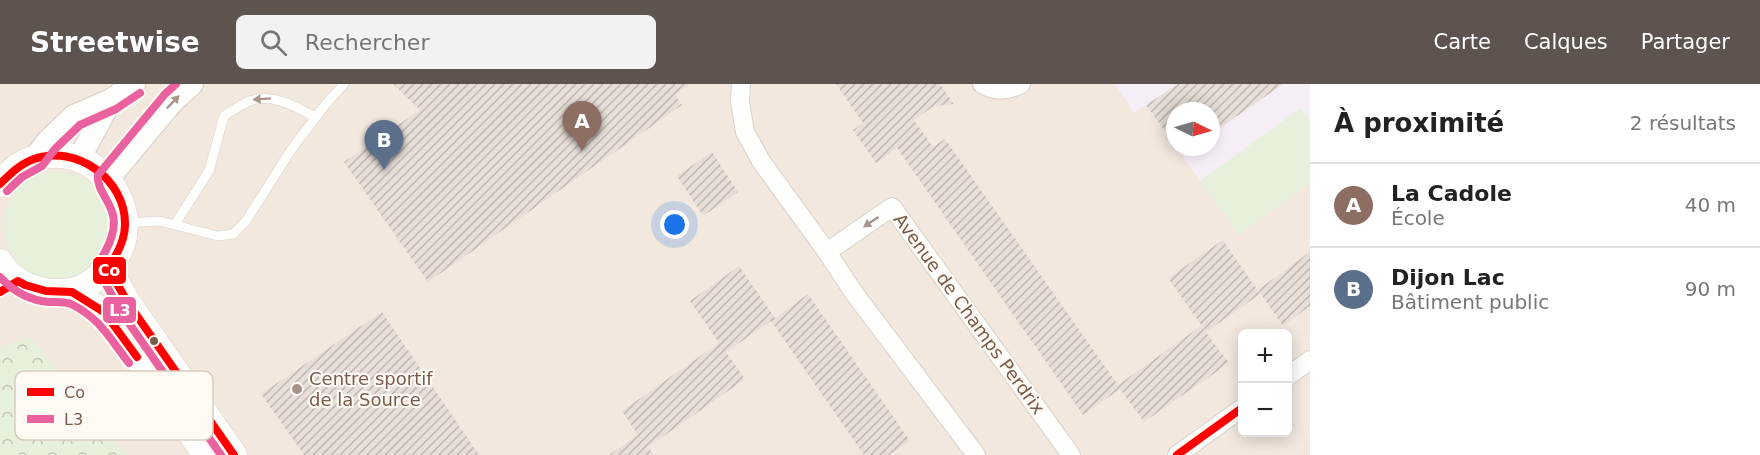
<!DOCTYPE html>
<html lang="fr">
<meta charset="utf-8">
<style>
body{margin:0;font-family:"DejaVu Sans",sans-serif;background:#f2f2f2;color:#222}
.controls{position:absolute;right:18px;bottom:18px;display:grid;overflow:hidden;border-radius:9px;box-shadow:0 3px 15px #0003}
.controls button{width:54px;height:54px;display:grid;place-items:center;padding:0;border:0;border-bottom:2px solid #e0e0e0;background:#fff;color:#222;font:30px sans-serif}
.compass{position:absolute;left:1166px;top:18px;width:54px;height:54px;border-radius:50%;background:#fff;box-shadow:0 3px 15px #0003;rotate:95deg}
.you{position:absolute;left:675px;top:141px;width:21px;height:21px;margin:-15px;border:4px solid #fff;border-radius:50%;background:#1a73e8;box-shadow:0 0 0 9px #1a73e833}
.badge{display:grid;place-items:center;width:39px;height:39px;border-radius:50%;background:#5d544f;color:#fff;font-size:20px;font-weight:700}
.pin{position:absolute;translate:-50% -50px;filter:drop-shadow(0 2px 3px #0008)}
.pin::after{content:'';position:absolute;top:32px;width:21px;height:18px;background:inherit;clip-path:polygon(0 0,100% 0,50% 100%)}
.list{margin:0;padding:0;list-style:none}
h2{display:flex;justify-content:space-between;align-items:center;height:78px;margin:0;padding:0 24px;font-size:26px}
h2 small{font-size:20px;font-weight:400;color:#767676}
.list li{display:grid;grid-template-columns:39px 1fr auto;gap:18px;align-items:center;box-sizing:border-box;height:84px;padding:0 24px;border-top:2px solid #e0e0e0}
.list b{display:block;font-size:22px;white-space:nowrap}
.list p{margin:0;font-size:20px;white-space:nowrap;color:#767676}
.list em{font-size:20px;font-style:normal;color:#767676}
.icon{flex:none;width:33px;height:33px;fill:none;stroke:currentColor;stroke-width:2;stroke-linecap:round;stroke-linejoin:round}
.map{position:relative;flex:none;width:1310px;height:371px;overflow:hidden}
header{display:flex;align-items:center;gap:36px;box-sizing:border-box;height:84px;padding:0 30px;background:#5d544f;color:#fff}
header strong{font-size:28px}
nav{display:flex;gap:33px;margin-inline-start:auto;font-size:21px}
.search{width:420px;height:54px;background:#f2f2f2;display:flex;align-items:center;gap:15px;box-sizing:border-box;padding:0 21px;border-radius:9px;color:#767676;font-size:22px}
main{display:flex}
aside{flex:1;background:#fff}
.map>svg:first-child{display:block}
.residential{fill:#f2e8de;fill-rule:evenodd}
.education{fill:#f6eef6}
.grass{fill:#e7f0db}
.park{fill:url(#park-crowns)}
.building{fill:url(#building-hatch)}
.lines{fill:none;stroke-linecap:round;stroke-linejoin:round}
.service-casing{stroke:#d7d1cb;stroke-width:10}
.minor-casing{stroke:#d7d1cb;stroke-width:20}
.tertiary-casing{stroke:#d7d1cb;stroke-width:24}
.secondary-casing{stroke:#d9d2cb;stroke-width:27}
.service{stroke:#fefefd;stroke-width:9}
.minor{stroke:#fefefd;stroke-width:18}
.tertiary{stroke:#fefefd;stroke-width:22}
.secondary{stroke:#fefefd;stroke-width:26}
.bus-1-casing{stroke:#fffaf3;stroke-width:12}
.bus-2-casing{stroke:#fffaf3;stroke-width:12}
.bus-1{stroke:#f00;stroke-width:8}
.bus-2{stroke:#ea619f;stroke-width:8}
.oneway{fill:#a8958b}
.bus-dot{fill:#7a5c4d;stroke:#fffaf3;stroke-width:2}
.poi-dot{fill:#a69286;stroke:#fffaf3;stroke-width:2}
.labels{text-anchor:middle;stroke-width:4.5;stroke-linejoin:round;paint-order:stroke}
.street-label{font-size:18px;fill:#7a5c4d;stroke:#fffaf3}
.poi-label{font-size:18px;fill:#7a5c4d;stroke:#fffaf3;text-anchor:start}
.key{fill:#fffaf3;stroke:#d7cbc1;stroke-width:1.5}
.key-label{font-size:16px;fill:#7a5c4d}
.line-badge{stroke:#fffaf3;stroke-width:2}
.badge-label{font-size:16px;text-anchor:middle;font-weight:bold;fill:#fff}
</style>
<header>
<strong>Streetwise</strong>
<div class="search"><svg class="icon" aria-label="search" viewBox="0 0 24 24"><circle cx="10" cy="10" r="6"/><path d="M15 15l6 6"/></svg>Rechercher</div>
<nav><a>Carte</a><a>Calques</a><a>Partager</a></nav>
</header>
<main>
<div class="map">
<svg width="1310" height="371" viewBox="0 0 1310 371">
<defs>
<pattern id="park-crowns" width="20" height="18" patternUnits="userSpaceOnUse" patternTransform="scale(1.5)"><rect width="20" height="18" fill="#e7f0db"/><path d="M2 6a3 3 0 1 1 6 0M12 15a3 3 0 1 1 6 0" fill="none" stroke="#c0c6b4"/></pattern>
<pattern id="building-hatch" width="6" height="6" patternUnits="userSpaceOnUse" patternTransform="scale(1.5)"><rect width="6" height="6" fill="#e6ded7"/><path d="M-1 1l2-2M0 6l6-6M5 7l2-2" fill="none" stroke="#bfb7b1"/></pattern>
</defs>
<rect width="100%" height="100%" fill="#f9f5f0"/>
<path class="residential" d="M0 0H1310V371H0ZM1175 27H1211V63H1175ZM1242 249H1288V348H1242Z"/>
<path class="education" d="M1115 0H1310V99L1239 151 1176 63H1211V27H1175V61L1146 21 1134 29Z"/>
<g class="grass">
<path d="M1301 24 1310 37V99L1239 151 1200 97Z"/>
<circle cx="58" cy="142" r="54"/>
</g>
<path class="park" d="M30 253 127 371H0V263Z"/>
<g class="building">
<path d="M393 0H690L675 11 682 21 428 198 344 78 420 26Z"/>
<path d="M836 0H940L954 20 934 22 914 36 933 63 945 55 1118 301 1201 242 1229 279 1144 338 1120 305 1083 331 897 64 876 79 853 46 863 39Z"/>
<path d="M1178 0H1283L1211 50V27H1175V61L1146 21Z"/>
<path d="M712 68 738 108 703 132 677 92Z"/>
<path d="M1223 156 1260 210 1206 248 1168 194Z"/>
<path d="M1310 168V222L1283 242 1258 206Z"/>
<path d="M739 182 775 234 808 210 910 357 889 371H864L771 237 726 268 745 295 648 363 654 371H609L638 351 622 327 719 259 690 217Z"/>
<path d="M382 228 479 371H304L261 310Z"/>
</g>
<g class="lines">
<defs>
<g id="service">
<path d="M125 139 159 137 218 152 233 150 246 137 291 66 325 21 344 0"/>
<path d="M175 140 209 87 224 32C233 27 243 18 253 16 276 10 297 24 316 33"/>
</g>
<g id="minor">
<path d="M741 0 740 18 745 48 761 77 827 168 854 209 976 371"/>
<path d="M982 0C995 8 1008 7 1021 0"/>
<path d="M827 168 892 123 1071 371"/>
<path d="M1288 292 1310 276"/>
<path d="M1177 371 1242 324"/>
</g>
<g id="tertiary">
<path d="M35 74 47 58 74 32 111 16 134 0"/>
<path d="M79 75 111 16"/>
<path d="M108 95 173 17 192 0"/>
</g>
<g id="secondary">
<path d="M0 100C5 95 10 88 16 84 87 34 167 137 99 192 82 206 75 208 54 208 33 207 10 196 0 178"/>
<path d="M108 184 128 219 234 371"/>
<path d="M72 208 104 228 206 371"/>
</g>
</defs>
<use href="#service" class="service-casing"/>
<use href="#minor" class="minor-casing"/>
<use href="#tertiary" class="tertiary-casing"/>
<use href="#secondary" class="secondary-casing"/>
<use href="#service" class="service"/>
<use href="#minor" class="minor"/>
<use href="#tertiary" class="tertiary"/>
<use href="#secondary" class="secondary"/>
<defs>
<g id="bus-1">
<path d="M0 100C10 90 20 80 34 75 76 60 126 95 125 141 125 157 117 171 108 184L128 219 234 371"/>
<path d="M0 208 18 197 25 201 46 207 72 208 104 228 137 273"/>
<path d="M1177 371 1242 324"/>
</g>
<g id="bus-2">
<path d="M176 0 165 10 98 91C96 104 110 117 113 131 116 144 111 157 105 168 102 174 98 178 98 185L119 225 221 371"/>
<path d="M7 107 22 93 42 82 55 65 80 41 116 25 140 9"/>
<path d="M0 193C13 207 28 216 48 218 56 218 65 217 71 220 100 234 110 255 129 279"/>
</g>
</defs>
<use href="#bus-1" class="bus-1-casing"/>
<use href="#bus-2" class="bus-2-casing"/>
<use href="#bus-1" class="bus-1"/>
<use href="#bus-2" class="bus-2"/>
</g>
<defs><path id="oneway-solid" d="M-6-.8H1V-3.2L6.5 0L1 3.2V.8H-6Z" transform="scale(1.5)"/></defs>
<g class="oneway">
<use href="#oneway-solid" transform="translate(262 15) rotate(176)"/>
<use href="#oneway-solid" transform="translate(173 18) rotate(-46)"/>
<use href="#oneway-solid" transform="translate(871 138) rotate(146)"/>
</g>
<circle class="bus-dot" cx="154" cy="257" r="5"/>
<circle class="poi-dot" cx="297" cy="305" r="6"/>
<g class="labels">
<g class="street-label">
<text transform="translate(969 230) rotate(54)" y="6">Avenue de Champs Perdrix</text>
</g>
<g class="poi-label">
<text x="309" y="301">Centre sportif<tspan x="309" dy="21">de la Source</tspan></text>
</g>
</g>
<rect x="15" y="287" width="198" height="69" rx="9" class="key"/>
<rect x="27" y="304" width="27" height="8" fill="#f00"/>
<rect x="27" y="331" width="27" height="8" fill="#ea619f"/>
<g class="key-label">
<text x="64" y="314">Co</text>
<text x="64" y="341">L3</text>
</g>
<g class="line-badge">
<rect x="92" y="172" width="35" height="29" rx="6" fill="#f00"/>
<rect x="102" y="212" width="35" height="28" rx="6" fill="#ea619f"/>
</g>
<g class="badge-label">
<text x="109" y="192">Co</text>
<text x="120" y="232">L3</text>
</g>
</svg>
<div class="controls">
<button>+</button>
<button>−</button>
</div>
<svg class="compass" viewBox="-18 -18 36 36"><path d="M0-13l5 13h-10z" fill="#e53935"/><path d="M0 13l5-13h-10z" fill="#767676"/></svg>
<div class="you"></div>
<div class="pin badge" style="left:582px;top:67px;background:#8d6e63">A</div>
<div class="pin badge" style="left:384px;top:86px;background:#5c6f8a">B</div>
</div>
<aside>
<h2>À proximité<small>2 résultats</small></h2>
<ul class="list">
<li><span class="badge" style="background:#8d6e63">A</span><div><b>La Cadole</b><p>École</p></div><em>40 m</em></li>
<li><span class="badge" style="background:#5c6f8a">B</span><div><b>Dijon Lac</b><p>Bâtiment public</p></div><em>90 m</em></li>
</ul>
</aside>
</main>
